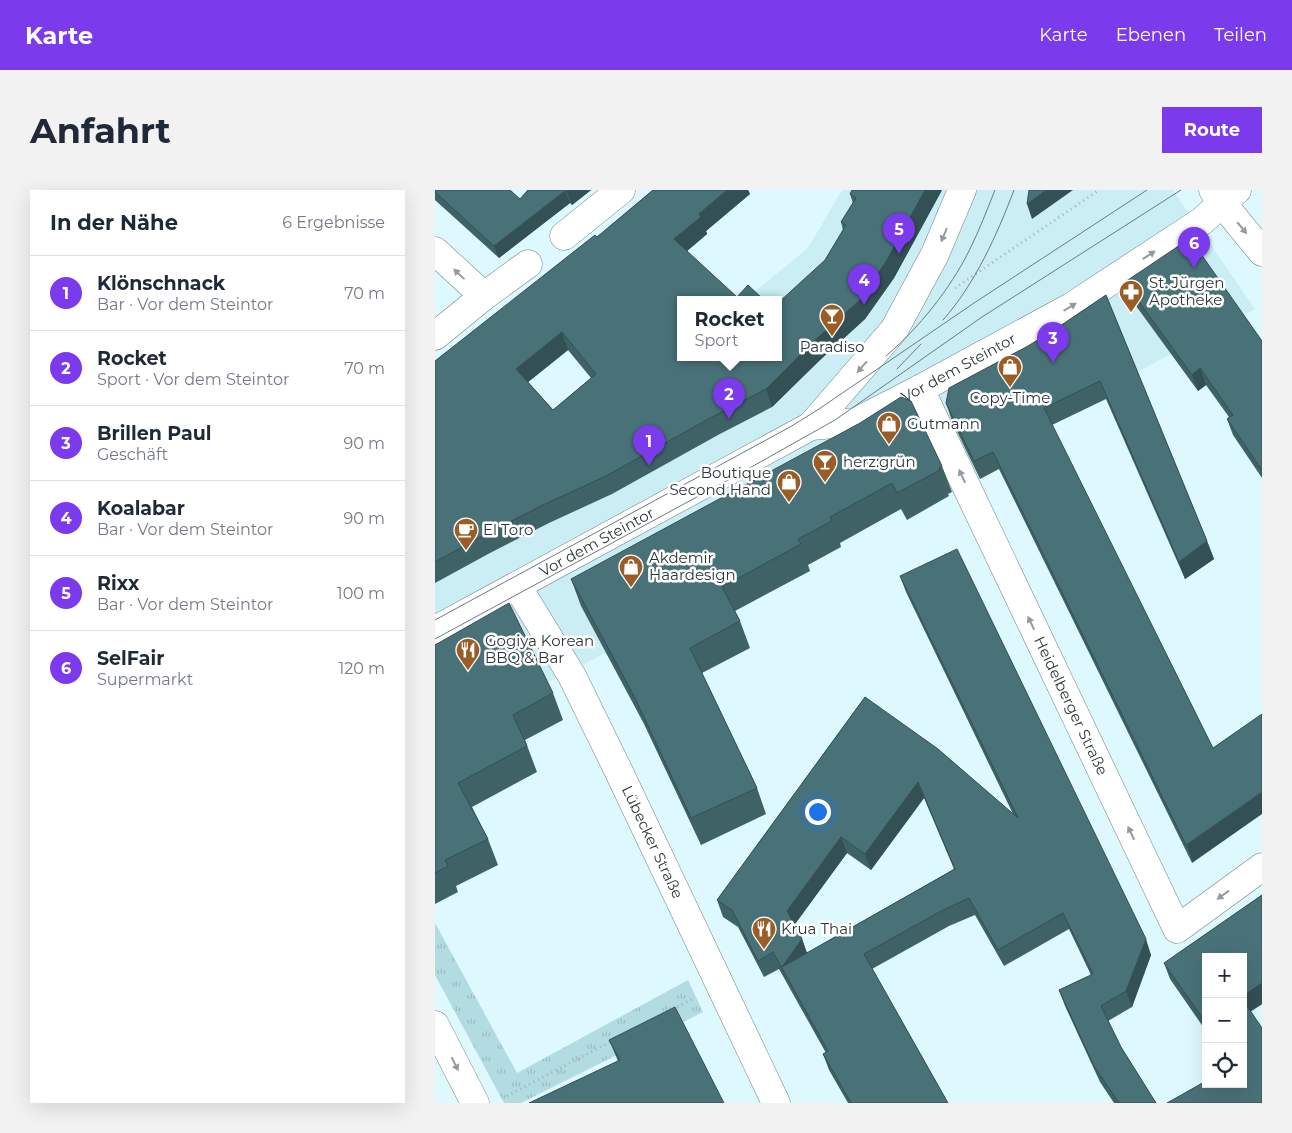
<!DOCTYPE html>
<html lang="de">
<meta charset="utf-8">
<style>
body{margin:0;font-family:Montserrat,sans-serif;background:#f2f2f3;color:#1f2937}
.controls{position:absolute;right:15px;bottom:15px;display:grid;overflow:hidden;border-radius:0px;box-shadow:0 5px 20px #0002}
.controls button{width:45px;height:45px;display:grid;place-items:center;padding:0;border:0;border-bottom:1px solid #e0e1e3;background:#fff;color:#1f2937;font:25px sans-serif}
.you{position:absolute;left:382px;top:621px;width:18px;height:18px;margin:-12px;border:4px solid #fff;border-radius:50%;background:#1a73e8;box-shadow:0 0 0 8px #1a73e833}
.badge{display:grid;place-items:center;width:32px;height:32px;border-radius:50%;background:#7c3aed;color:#fff;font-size:16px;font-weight:700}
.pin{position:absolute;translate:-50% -41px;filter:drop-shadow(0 1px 2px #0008)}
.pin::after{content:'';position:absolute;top:26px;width:18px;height:15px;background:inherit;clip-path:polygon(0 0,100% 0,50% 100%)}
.popup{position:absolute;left:242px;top:106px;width:105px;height:65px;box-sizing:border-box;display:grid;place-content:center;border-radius:0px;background:#fff;filter:drop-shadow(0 1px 4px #0005);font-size:16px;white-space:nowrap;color:#747a83}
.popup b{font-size:19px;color:#1f2937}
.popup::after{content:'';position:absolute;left:50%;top:100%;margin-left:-10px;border:10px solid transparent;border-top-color:#fff}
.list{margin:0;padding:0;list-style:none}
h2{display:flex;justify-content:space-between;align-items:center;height:65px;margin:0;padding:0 20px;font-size:21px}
h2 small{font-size:16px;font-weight:400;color:#747a83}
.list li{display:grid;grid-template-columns:32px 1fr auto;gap:15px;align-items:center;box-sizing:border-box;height:75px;padding:0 20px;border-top:1px solid #e0e1e3}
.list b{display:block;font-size:19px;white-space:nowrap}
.list p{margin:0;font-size:16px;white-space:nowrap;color:#747a83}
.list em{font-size:16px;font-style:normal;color:#747a83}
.icon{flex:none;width:28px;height:28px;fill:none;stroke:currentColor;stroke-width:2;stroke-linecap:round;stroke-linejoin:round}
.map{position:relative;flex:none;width:827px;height:913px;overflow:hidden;border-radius:0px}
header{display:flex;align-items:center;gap:30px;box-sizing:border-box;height:70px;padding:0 25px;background:#7c3aed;color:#fff}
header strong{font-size:24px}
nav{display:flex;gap:28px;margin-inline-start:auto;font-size:18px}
.intro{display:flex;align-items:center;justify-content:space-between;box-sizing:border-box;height:120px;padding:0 30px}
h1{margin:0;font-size:35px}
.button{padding:12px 22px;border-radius:0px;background:#7c3aed;color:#fff;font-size:18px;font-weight:700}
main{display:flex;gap:30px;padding:0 30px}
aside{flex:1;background:#fff;border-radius:0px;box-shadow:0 5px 20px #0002}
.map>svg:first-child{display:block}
.built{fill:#caeef4}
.grass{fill:url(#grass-tufts)}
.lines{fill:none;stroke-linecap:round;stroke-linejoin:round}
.street-casing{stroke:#6c8488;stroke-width:29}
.secondary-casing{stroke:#6c8488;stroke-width:29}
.path{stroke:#a0b5b8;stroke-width:3;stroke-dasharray:1 4;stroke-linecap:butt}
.street{stroke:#fff;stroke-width:28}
.secondary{stroke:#fff;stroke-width:28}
.tram{stroke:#6b7b7e;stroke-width:1}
.wall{fill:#3f6267;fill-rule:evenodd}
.shaded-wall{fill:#335054}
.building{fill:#497278;stroke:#335054;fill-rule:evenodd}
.oneway{fill:#969a9c}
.labels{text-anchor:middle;stroke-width:5;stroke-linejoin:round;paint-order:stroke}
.poi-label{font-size:15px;fill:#2c3638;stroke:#fff;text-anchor:start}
.street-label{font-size:15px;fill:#2c3638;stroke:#fff}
</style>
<header>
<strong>Karte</strong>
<nav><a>Karte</a><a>Ebenen</a><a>Teilen</a></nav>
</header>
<div class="intro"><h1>Anfahrt</h1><a class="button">Route</a></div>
<main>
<aside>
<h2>In der Nähe<small>6 Ergebnisse</small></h2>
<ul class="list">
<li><span class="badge">1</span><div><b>Klönschnack</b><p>Bar · Vor dem Steintor</p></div><em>70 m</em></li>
<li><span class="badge">2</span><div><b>Rocket</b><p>Sport · Vor dem Steintor</p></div><em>70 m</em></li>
<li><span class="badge">3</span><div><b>Brillen Paul</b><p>Geschäft</p></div><em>90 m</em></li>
<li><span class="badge">4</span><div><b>Koalabar</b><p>Bar · Vor dem Steintor</p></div><em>90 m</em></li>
<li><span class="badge">5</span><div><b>Rixx</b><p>Bar · Vor dem Steintor</p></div><em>100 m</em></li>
<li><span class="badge">6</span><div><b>SelFair</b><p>Supermarkt</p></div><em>120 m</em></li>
</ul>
</aside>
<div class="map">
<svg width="827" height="913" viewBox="0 0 827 913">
<defs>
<pattern id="grass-tufts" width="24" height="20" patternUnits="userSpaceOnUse" patternTransform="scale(1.25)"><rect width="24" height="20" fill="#b2dce2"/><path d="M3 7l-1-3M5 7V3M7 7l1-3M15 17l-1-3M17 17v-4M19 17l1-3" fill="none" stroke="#99bdc3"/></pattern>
</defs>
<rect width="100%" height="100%" fill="#def9fd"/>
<path class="built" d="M407 0H738L820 119 290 403 0 549V312L245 168H343V110H309L373 58Z"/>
<path class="grass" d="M0 733 82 883 253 790 268 822 86 913H69L0 785Z"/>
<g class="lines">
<defs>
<g id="street">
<path d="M129 46 186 0"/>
<path d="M0 61 49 106"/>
<path d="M0 146 49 106 93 74"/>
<path id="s1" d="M485 199 742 739 827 677"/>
<path d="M376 236 459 140 500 64 527 0"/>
<path id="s2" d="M82 396 137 486 184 582 341 913"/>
<path d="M0 835 40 913"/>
</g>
<g id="secondary">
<path d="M778 0 787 13 827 62"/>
<path id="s3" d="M0 440 376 236 421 232 485 199 636 117 767 31 802 0"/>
</g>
</defs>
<use href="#street" class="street-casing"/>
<use href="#secondary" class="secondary-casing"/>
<g class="path">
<path d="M520 98 664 0"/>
<path d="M238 819 257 809"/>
<path d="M72 906 177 851"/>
</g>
<use href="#street" class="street"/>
<use href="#secondary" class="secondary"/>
<g class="tram">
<path d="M508 130C540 94 562 45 579 0"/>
<path d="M451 166C484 138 515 99 534 61 544 41 552 20 560 0"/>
<path d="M462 179 486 154"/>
<path d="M0 430 355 237 384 219 539 113 712 0"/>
<path d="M0 449 295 289 400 230 547 127 746 0"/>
</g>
</g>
<g class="wall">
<path d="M0 0 85 9 93 0H156L137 15 135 13 64 68 0 10Z"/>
<path d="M218 0H313L315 4 271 41 272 44 252 61 343 168 390 70 408 40 406 32 418 13 415 4 417 0H507L459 88 430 129 385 170 337 217 283 245 177 304 114 333 55 363 0 393V171L162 47ZM133 160 156 188 118 220 93 192Z"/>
<path d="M690 92 827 151V288L798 245 792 229 794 227 771 195 763 201 696 109Z"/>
<path d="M671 105 772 351 779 369 750 389 671 209 617 235 757 673 564 279 545 289 517 231 511 213 593 156 622 138Z"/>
<path d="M507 276 517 302 513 304 514 306 472 330 466 319 405 353 406 357 373 375 375 381 300 421 305 431 315 458 267 483 322 598 331 624 266 655 209 534 146 416 136 389Z"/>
<path d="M465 386 716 765 697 817 673 831 686 857 721 913H679L665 892 630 816 624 800 656 785 634 739 569 776 540 725 514 736 437 779 513 913H413L394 880 388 864 391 863 344 779 329 787 303 737 288 727 282 710 430 507 579 626 471 402ZM489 608 519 679 372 763 367 749 359 735 412 663 436 680Z"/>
<path d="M0 455 118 503 128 530 90 550 102 582 37 617 53 649 63 675 21 696 23 702 0 714Z"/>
<path d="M827 705V814L816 821 808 894 771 767V841L735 789 729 773Z"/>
<path d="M174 850 289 913 183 871Z"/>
</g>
<g class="shaded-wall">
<path d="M135 0H156L137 15 132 2Z"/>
<path d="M292 0H313L315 4 271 41 272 44 245 67 239 49 264 24Z"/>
<path d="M490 0H507L459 88 430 129 385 170 337 217 331 199Z"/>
<path d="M611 0H638L597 29 592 14Z"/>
<path d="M130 1 135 13 64 68 59 56Z"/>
<path d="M127 142 133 160 87 197 81 179Z"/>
<path d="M765 178 771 195 763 201 757 185Z"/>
<path d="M772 351 779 369 750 389 744 372Z"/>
<path d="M483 592 489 608 436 680 430 664Z"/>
<path d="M827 602V624L757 673 751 655Z"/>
<path d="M406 647 412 663 358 737 352 721Z"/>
<path d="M367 749 373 766 347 777Z"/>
<path d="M711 749 716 765 697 817 691 801Z"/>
<path d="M827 793V814L812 824 808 812V806Z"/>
</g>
<g class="building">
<path d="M0 0H75L85 9 93 0H135L132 2 130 1 59 56 0 2Z"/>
<path d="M218 0H292L264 24 266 27 239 49 302 107 313 95 329 110H245V168H343V113L390 70 411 35 406 32 421 8 415 4 417 0H490L452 70 424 111 378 152 331 199 277 227 171 286 108 315 49 345 0 372V171L160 45 162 47ZM127 142 161 184 118 220 81 179Z"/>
<path d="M594 0H611L592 14Z"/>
<path d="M748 53 759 54 827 151V280L792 229 798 225 765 178 757 185 690 92Z"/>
<path d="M671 105 772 351 744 372 665 191 609 218 778 558 827 524V602L751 655 558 262 539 271 511 213 514 198 593 156 622 138Z"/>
<path d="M466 207 476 211 507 276 504 278 505 280 462 303 457 293 395 327 397 331 363 349 366 354 287 397 305 431 255 458 322 598 256 628 200 508 136 389 425 233Z"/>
<path d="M522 359 711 749 691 801 666 816 686 857 721 913H684L659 876 624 800 658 784 628 723 563 760 534 708 508 720 429 764 513 913H416L388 864 393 861 338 762 323 771 297 720 282 710 430 507 503 559 583 628 465 386ZM483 592 520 679 347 777 367 749 352 721 406 647 430 664Z"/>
<path d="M74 413 118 503 78 525 92 556 23 593 53 649 10 670 13 676 0 683V455Z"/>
<path d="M827 705V793L808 806V767H771V833L729 773Z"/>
<path d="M808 810 827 838V913H732L771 891V894H808Z"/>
<path d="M240 817 289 913H94L185 870 174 850Z"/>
</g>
<defs><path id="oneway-solid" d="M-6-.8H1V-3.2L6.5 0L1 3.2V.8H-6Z" transform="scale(1.25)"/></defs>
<g class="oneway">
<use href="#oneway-solid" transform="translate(807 38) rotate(50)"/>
<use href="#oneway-solid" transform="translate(509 45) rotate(113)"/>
<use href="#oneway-solid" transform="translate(714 65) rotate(-33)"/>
<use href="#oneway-solid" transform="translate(24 84) rotate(-137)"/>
<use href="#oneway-solid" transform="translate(635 117) rotate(-31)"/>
<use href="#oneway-solid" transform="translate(427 177) rotate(131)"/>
<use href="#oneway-solid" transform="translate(527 286) rotate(-115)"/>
<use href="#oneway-solid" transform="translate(596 433) rotate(-115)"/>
<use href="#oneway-solid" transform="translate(696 643) rotate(-115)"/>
<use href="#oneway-solid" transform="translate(788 705) rotate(144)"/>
<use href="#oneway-solid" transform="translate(20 874) rotate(63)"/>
</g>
<defs>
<symbol id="pharmacy-pin" viewBox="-11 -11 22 30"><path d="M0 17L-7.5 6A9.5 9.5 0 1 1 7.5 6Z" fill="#9c5c26" stroke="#fff"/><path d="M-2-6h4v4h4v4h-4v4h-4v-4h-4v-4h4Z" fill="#fff"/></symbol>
<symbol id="bar-pin" viewBox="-11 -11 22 30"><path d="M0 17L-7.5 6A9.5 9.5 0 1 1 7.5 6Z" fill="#9c5c26" stroke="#fff"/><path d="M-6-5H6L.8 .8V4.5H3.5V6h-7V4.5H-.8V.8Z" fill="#fff"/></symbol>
<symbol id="shop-pin" viewBox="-11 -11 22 30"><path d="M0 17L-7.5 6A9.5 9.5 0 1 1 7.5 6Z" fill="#9c5c26" stroke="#fff"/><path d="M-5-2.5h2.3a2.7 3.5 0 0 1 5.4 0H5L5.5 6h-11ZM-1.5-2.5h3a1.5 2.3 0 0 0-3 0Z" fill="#fff"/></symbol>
<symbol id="cafe-pin" viewBox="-11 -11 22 30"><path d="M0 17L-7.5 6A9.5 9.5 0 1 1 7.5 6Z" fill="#9c5c26" stroke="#fff"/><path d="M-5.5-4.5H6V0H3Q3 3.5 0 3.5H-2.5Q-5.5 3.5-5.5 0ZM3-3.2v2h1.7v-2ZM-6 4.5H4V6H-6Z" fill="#fff"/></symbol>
<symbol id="restaurant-pin" viewBox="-11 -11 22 30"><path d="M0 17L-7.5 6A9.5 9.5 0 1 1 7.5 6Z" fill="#9c5c26" stroke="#fff"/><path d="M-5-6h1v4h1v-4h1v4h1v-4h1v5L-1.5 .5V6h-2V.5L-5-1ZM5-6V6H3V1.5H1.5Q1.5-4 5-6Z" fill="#fff"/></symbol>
</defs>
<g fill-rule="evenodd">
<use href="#pharmacy-pin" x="682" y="88" width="28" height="38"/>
<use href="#bar-pin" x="383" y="112" width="28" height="38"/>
<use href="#shop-pin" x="561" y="163" width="28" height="38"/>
<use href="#shop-pin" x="440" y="220" width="28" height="38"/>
<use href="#bar-pin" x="376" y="258" width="28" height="38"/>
<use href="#shop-pin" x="340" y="278" width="28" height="38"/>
<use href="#cafe-pin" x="17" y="326" width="28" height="38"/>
<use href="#shop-pin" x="182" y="363" width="28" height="38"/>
<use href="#restaurant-pin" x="19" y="446" width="28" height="38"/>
<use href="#restaurant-pin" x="315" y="725" width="28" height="38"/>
</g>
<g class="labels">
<g class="poi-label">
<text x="714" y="98">St. Jürgen<tspan x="714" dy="17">Apotheke</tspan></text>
<text x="397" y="162" text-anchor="middle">Paradiso</text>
<text x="575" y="213" text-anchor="middle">Copy-Time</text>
<text x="472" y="239">Gutmann</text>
<text x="408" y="277">herz:grün</text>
<text x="336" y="288" text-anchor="end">Boutique<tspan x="336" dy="17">Second Hand</tspan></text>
<text x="48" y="345">El Toro</text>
<text x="214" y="373">Akdemir<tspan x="214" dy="17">Haardesign</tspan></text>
<text x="50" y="456">Gogiya Korean<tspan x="50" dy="17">BBQ &amp; Bar</tspan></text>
<text x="346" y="744">Krua Thai</text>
</g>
<g class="street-label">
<text dy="5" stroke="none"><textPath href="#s3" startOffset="589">Vor dem Steintor</textPath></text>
<text dy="5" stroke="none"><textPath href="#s3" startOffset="184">Vor dem Steintor</textPath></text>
<text dy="5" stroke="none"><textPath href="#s1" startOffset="351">Heidelberger Straße</textPath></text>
<text dy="5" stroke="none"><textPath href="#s2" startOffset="290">Lübecker Straße</textPath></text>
</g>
</g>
</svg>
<div class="controls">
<button>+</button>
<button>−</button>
<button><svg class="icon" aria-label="locate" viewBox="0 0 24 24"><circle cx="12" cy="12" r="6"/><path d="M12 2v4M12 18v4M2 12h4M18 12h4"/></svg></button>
</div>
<div class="you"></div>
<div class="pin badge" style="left:214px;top:276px">1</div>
<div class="pin badge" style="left:294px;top:229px">2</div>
<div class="popup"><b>Rocket</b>Sport</div>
<div class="pin badge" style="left:618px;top:173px">3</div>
<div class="pin badge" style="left:429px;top:115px">4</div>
<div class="pin badge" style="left:464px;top:64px">5</div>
<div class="pin badge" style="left:759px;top:78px">6</div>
</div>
</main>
